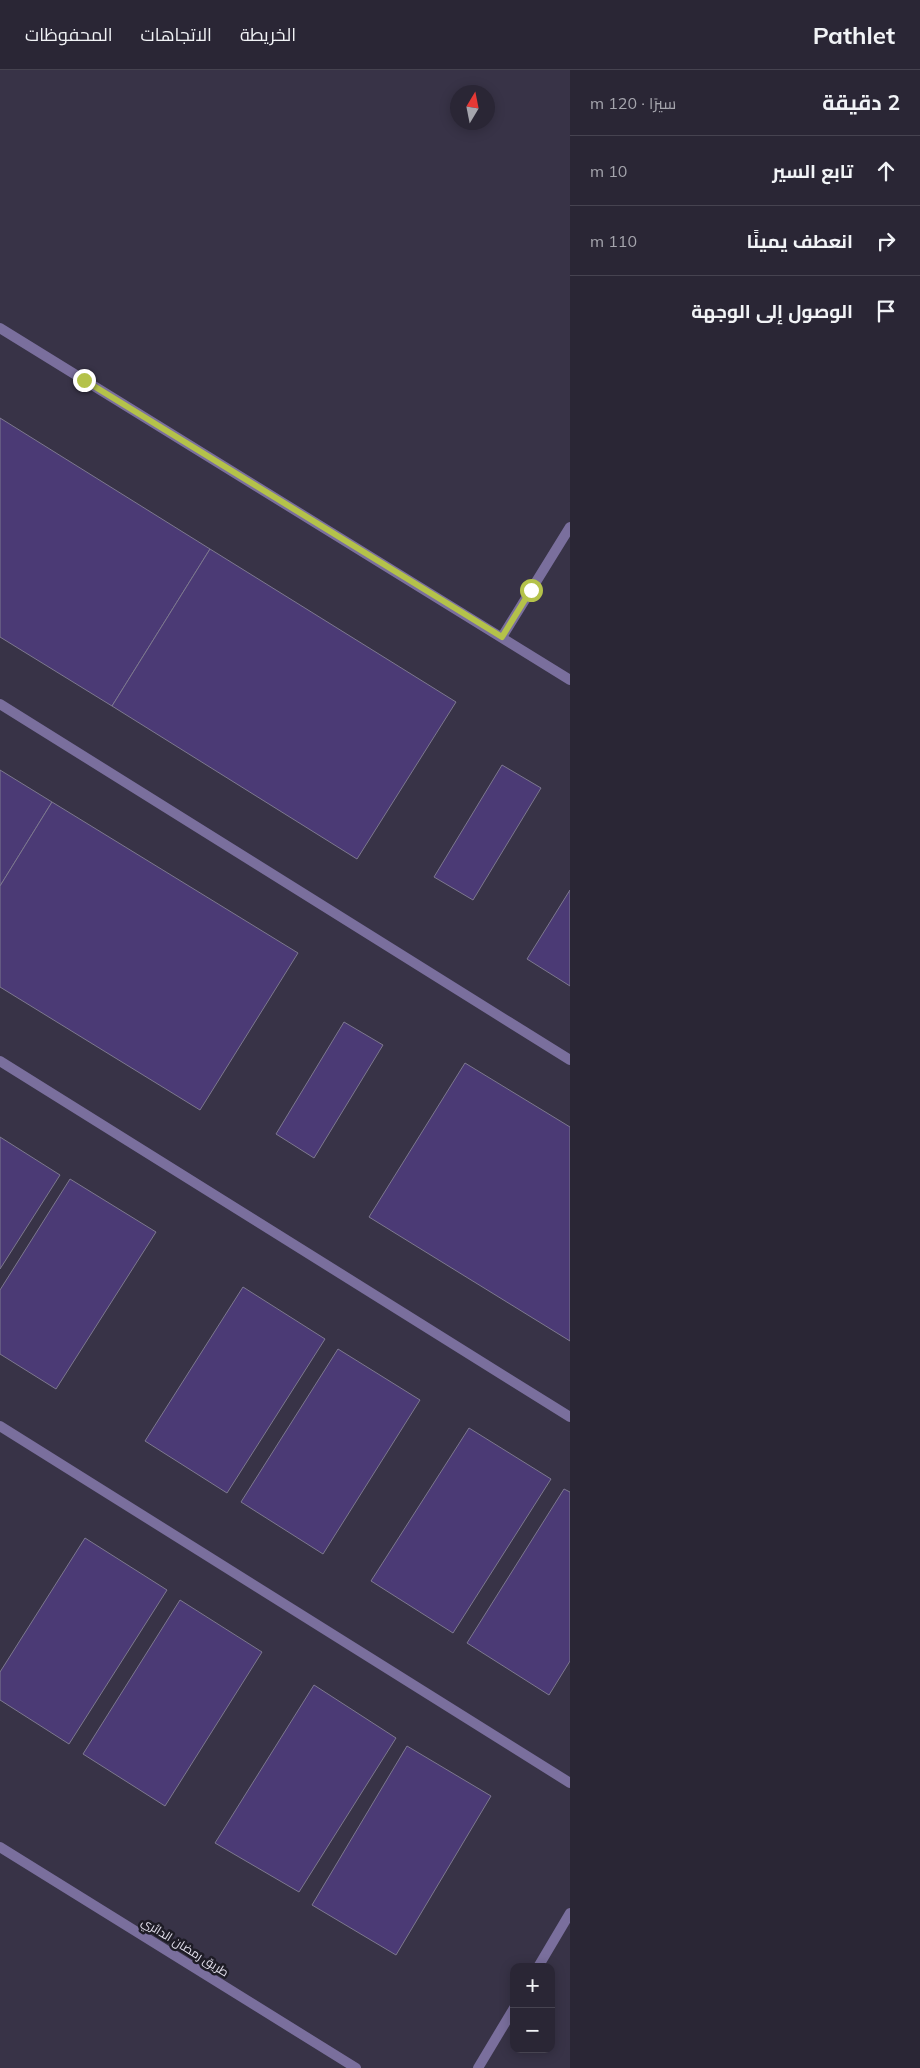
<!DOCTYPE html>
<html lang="ar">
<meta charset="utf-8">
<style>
body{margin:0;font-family:Mulish,Cairo,sans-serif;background:#363241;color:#f1f3f6;direction:rtl}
.controls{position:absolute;right:15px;bottom:15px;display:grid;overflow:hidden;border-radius:10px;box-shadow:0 2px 12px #0003}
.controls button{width:45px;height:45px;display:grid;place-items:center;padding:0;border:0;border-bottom:1px solid #464350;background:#2a2635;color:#f1f3f6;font:25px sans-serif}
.compass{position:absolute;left:450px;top:15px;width:45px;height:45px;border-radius:50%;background:#2a2635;box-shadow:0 2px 12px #0003;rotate:10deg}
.stop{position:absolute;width:15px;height:15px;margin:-11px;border:4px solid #b4c24a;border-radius:50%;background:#fff}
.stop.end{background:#b4c24a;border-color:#fff;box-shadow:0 1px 5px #0008}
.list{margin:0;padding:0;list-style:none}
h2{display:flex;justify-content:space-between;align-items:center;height:65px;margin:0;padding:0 20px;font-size:21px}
h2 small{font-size:16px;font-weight:400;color:#a5a5ad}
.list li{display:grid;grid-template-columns:32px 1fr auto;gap:15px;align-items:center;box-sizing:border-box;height:70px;padding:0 20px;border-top:1px solid #464350}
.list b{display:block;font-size:19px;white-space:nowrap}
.list em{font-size:16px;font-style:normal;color:#a5a5ad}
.icon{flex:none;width:28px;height:28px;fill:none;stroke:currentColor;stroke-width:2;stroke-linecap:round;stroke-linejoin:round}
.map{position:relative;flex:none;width:570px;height:1998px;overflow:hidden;direction:ltr}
header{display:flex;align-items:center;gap:30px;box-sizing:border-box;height:70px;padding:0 25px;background:#2a2635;border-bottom:1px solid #464350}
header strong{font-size:24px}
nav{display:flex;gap:28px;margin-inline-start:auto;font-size:18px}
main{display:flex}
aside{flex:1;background:#2a2635}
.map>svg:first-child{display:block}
.building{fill:#4b3a75;stroke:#7d788f}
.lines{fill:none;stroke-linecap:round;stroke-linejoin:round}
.service{stroke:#7a6f9d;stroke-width:10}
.minor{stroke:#7a6f9d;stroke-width:10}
.tertiary{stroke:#7a6f9d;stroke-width:10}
.route{stroke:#b4c24a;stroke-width:6}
.labels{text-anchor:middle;stroke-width:5;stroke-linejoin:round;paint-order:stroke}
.street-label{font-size:12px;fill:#e5e2ef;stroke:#1e1c26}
</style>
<header>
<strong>Pathlet</strong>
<nav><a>الخريطة</a><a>الاتجاهات</a><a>المحفوظات</a></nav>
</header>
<main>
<aside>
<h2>2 دقيقة<small>سيرًا · 120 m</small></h2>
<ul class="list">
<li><svg class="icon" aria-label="ahead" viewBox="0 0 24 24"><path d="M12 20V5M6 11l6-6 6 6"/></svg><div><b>تابع السير</b></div><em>10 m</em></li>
<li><svg class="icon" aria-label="right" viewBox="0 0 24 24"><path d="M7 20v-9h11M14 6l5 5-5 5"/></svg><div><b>انعطف يمينًا</b></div><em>110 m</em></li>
<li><svg class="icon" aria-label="arrive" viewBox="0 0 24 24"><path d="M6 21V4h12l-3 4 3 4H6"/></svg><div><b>الوصول إلى الوجهة</b></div></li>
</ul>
</aside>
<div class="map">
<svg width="570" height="1998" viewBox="0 0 570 1998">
<rect width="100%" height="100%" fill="#383347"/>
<g class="building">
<path d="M0 348 210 479 112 636 0 567Z"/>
<path d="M210 479 456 632 357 789 112 636Z"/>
<path d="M502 695 541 718 473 830 434 807Z"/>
<path d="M0 700 52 732 0 816Z"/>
<path d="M52 732 298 883 200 1040 0 917V816Z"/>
<path d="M570 820V916L527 889Z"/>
<path d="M344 952 383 975 314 1088 276 1064Z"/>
<path d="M465 993 570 1057V1271L369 1147Z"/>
<path d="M0 1067 60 1105 0 1199Z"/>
<path d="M70 1109 156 1162 56 1319 0 1284V1220Z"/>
<path d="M243 1217 325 1269 227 1423 145 1371Z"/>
<path d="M338 1279 420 1330 323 1484 241 1432Z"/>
<path d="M469 1358 551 1409 453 1563 371 1511Z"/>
<path d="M564 1419 570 1422V1591L549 1625 467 1573Z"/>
<path d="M85 1468 167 1520 69 1674 0 1630V1602Z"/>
<path d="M180 1530 262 1582 165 1736 83 1684Z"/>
<path d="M314 1615 396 1668 299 1822 215 1773Z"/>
<path d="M407 1676 491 1726 396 1885 312 1835Z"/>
</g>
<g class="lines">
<g class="service">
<path d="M0 634 570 990"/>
<path d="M0 991 570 1347"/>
<path d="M0 1356 570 1713"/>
<path d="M538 1897 570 1843"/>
<path d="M478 1998 514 1938"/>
</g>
<g class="minor">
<path d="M0 258 570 610"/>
<path d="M502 567 570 457"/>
</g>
<path class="tertiary" d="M0 1777 356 1998"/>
</g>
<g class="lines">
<path class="route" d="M84 310 502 567 531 520"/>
</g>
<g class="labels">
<g class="street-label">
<text transform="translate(185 1877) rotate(32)" y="4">طريق رمضان الدائري</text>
</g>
</g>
</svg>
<div class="controls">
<button>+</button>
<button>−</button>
</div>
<svg class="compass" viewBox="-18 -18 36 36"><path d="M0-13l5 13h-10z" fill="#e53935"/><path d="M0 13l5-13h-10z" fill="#a5a5ad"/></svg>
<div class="stop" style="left:531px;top:520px"></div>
<div class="stop end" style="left:84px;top:310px"></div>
</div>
</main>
